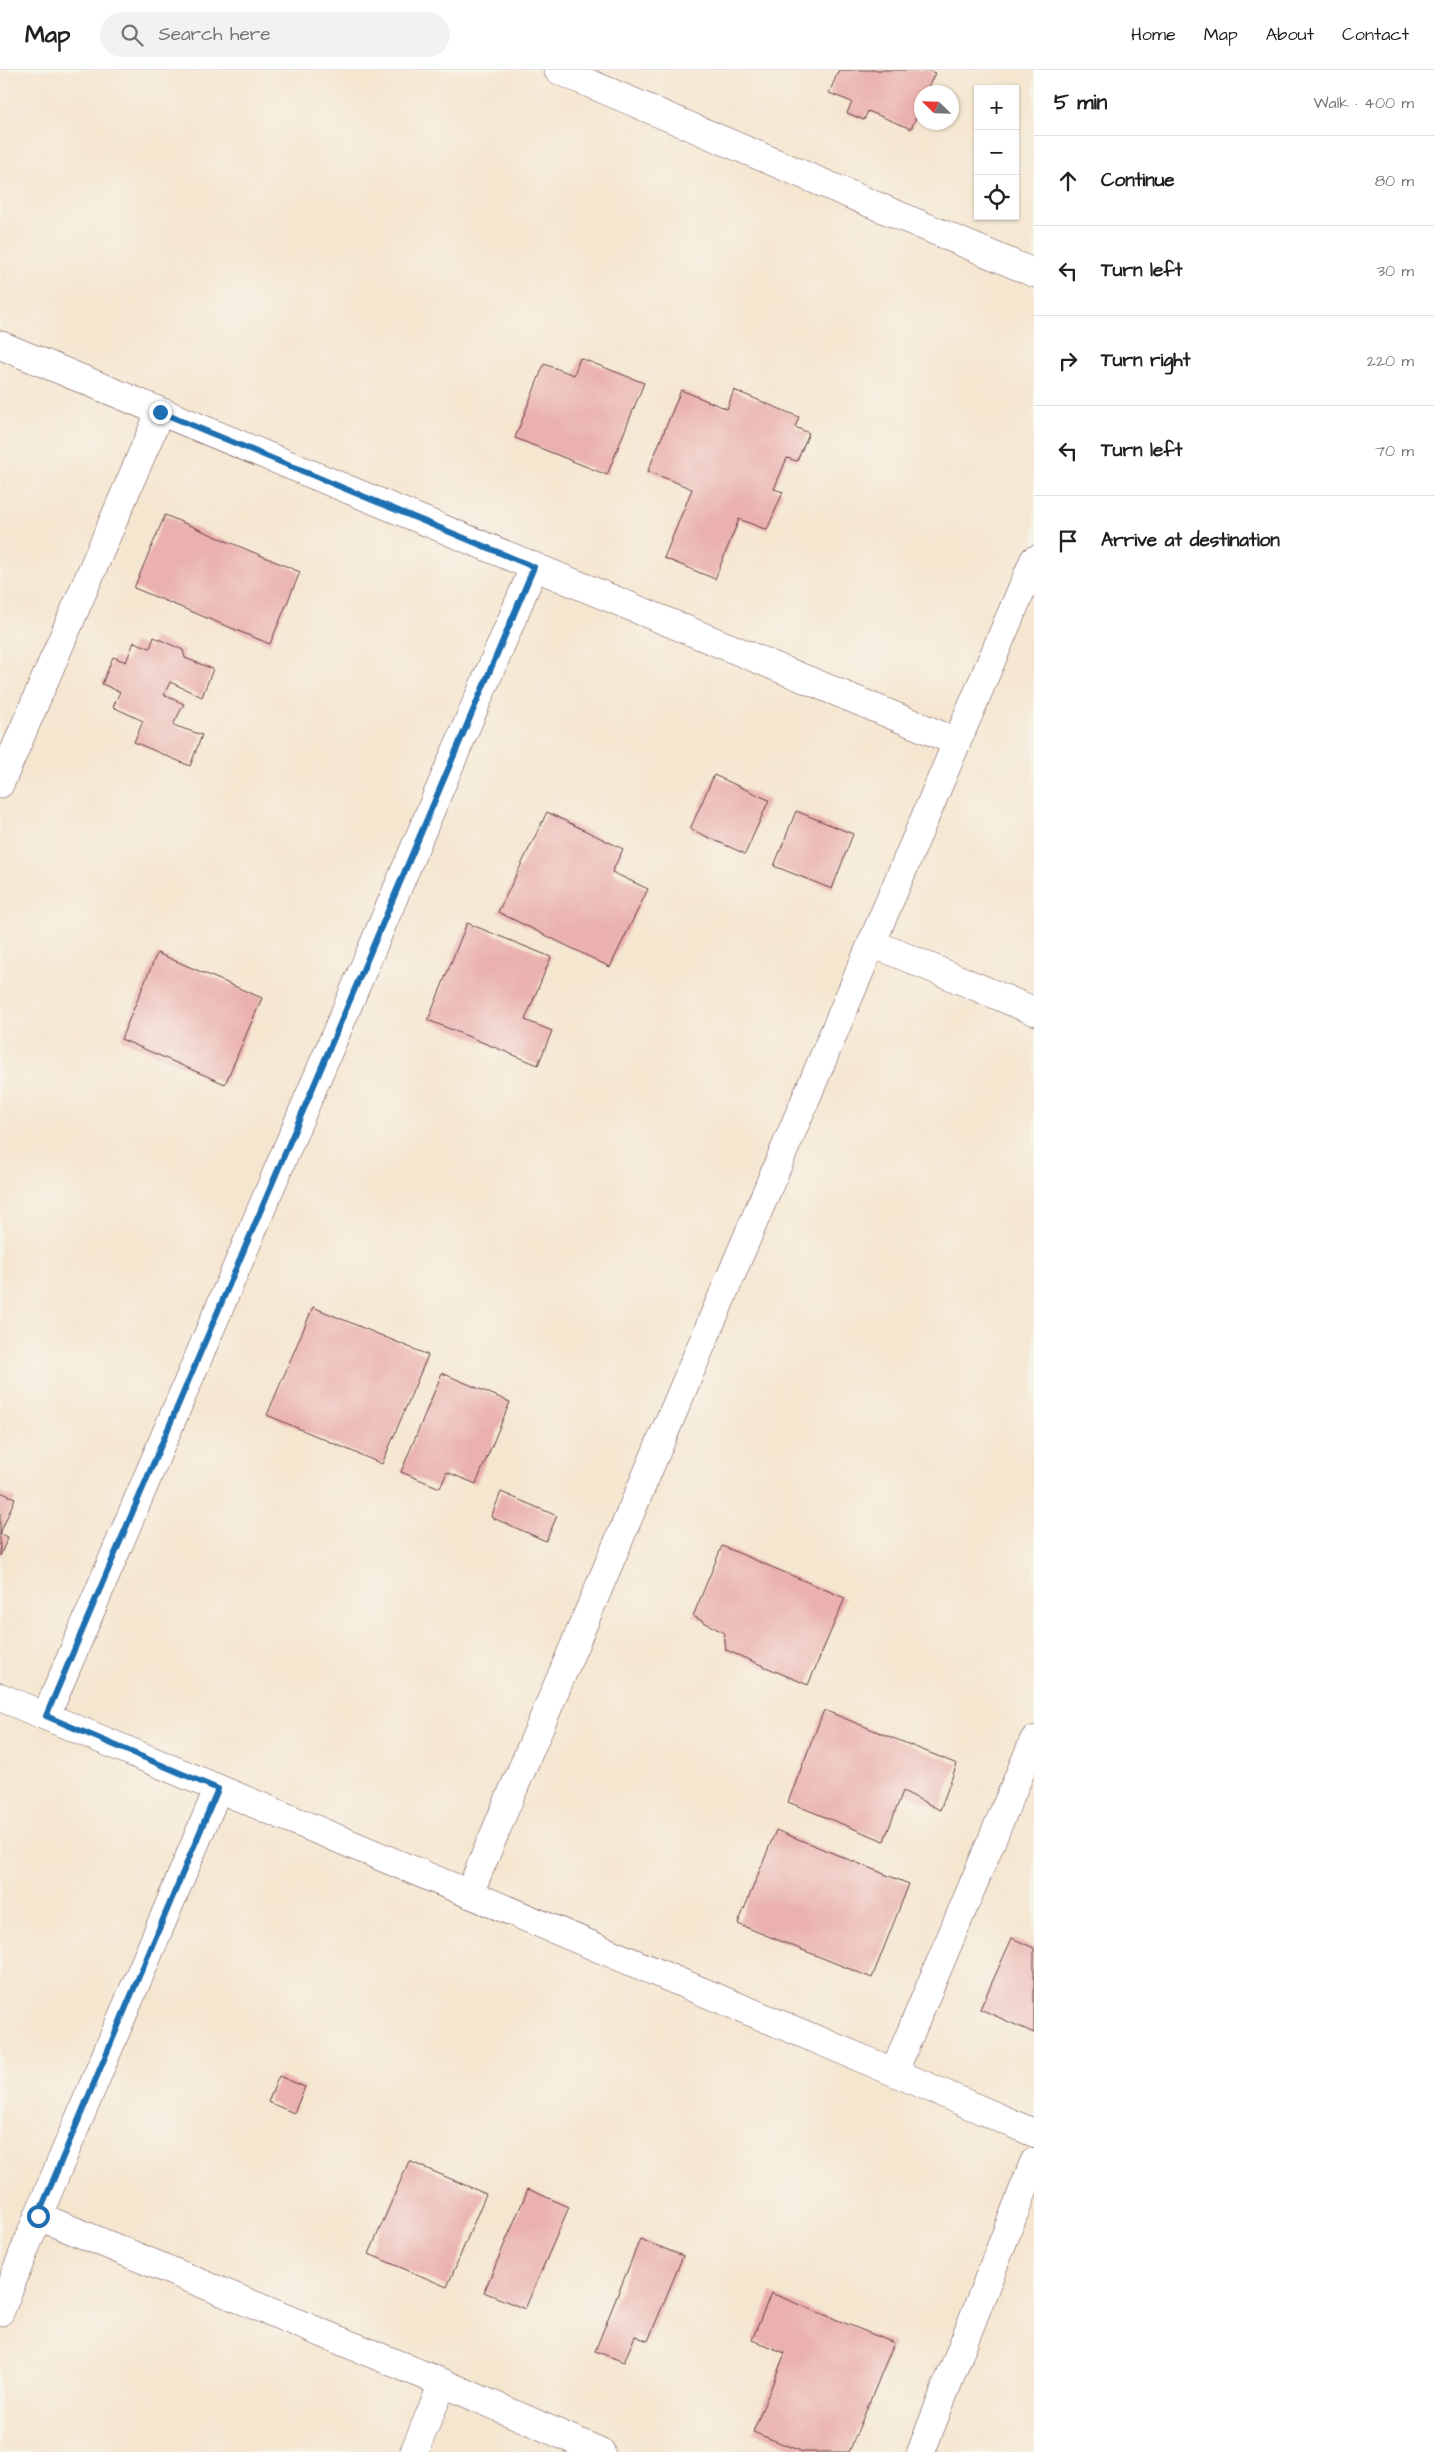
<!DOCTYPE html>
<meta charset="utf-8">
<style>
body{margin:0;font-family:"Architects Daughter",sans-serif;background:#f2f2f2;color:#202124}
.controls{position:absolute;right:15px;top:15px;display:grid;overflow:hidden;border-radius:0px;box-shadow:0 1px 4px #0004}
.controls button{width:45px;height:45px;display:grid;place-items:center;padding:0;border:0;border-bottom:1px solid #e0e0e0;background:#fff;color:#202124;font:25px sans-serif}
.compass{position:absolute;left:914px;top:15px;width:45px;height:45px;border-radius:50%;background:#fff;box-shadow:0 1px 4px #0004;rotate:293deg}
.stop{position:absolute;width:15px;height:15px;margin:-11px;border:4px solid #1f6fb2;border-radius:50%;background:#fff}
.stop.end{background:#1f6fb2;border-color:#fff;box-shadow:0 1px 5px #0008}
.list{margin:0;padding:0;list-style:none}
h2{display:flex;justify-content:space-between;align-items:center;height:65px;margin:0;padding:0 20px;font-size:21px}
h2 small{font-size:16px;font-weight:400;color:#757577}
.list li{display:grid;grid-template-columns:32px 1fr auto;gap:15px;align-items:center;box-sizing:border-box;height:90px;padding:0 20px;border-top:1px solid #e0e0e0}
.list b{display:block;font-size:19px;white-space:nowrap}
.list em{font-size:16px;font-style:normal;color:#757577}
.icon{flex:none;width:28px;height:28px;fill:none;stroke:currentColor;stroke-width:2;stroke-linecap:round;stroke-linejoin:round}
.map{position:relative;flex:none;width:1034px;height:2382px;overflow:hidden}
header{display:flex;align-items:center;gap:30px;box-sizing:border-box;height:70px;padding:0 25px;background:#fff;border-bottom:1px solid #e0e0e0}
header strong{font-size:24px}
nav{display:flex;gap:28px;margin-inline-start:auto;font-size:18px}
.search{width:350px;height:45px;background:#f2f2f2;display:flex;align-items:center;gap:12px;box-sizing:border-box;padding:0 18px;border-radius:28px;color:#757577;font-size:19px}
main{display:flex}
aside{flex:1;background:#fff}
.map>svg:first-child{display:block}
.building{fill:#eab1af}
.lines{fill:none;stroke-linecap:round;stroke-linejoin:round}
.minor-casing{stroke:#643d44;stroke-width:29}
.minor{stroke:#fff;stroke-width:28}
.route{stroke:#1f6fb2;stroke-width:6}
</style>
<header>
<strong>Map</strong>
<div class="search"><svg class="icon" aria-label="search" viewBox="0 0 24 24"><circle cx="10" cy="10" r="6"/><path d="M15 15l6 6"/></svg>Search here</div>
<nav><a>Home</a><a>Map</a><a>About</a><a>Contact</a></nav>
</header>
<main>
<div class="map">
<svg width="1034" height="2382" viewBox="0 0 1034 2382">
<rect width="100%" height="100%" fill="#f7f3e8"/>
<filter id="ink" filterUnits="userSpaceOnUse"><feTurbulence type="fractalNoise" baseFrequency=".02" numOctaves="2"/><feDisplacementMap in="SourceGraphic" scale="10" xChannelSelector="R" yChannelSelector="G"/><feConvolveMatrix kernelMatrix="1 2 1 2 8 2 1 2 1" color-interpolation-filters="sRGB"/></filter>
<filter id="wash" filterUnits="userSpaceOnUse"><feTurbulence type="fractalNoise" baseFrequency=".0096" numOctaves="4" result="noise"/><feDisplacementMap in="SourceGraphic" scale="20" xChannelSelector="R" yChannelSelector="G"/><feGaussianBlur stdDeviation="1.12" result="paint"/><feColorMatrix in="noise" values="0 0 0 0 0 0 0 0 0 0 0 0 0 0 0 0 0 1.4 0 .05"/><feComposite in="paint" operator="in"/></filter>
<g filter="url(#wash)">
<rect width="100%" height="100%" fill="#f5e6d0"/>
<g id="blocks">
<g class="building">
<path d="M839 0H927L935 3 926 22H922V34L911 59 868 41 864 50 847 43 852 32 829 23Z"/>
<path d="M580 288 644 313 607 405 515 368 544 294 574 305Z"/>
<path d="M681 320 727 339 734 320 799 347 795 357 809 363 797 391 787 388 774 419 783 422 767 460 739 449 715 509 664 488 692 419 648 401Z"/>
<path d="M165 445 300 502 270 574 134 518Z"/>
<path d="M154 567 183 580 185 588 213 599 202 627 170 612 164 625 184 634 173 655 202 665 190 696 134 672 143 651 113 637 120 622 102 614 113 587 126 592 134 572 150 578Z"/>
<path d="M714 705 769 730 745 784 690 759Z"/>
<path d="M796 741 853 764 832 819 774 796Z"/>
<path d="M547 742 623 779 612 802 648 819 610 897 498 842Z"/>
<path d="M467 853 551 887 525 950 552 961 538 995 428 950Z"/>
<path d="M157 883 262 928 225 1014 121 969Z"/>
<path d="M313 1237 428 1285 382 1394 267 1345Z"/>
<path d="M442 1303 510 1332 476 1414 447 1402 440 1418 401 1402Z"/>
<path d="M0 1422 15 1428 0 1464 8 1467 0 1486Z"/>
<path d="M501 1422 557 1446 546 1471 491 1447Z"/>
<path d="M722 1476 845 1528 808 1615 726 1580 724 1563 693 1546Z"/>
<path d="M824 1640 957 1694 940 1740 903 1721 884 1771 788 1732Z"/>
<path d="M776 1760 909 1814 872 1908 738 1854Z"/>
<path d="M1012 1868 1034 1878V1963L980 1939Z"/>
<path d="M279 2006 305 2017 294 2043 268 2032Z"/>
<path d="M409 2091 486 2124 447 2217 369 2184Z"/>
<path d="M528 2119 569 2137 525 2239 484 2222Z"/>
<path d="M640 2169 683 2186 648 2271 635 2266 624 2292 595 2281Z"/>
<path d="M771 2223 894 2273 849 2382H803L753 2362 785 2283 752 2270Z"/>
</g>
</g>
</g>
<g filter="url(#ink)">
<use href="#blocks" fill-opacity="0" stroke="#643d44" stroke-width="1"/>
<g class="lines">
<defs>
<g id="minor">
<path d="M558 0 1034 203"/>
<path d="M0 275 957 672"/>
<path d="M0 714 160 342"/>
<path d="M872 873 1034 941"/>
<path d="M0 1627 894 2002 1034 2063"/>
<path d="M46 1646 534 497"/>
<path d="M469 1824 1034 490"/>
<path d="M894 2002 1034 1670"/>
<path d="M38 2146 443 2313 601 2382"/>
<path d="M0 2242 38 2146 218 1719"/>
<path d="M414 2382 443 2313"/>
<path d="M921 2382 1034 2092"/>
</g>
</defs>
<use href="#minor" class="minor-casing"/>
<use href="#minor" class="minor"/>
</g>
</g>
<g class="lines" filter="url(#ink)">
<path class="route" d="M38 2146 218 1719 46 1646 534 497 160 342"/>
</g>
</svg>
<div class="controls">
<button>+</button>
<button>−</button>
<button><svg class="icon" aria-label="locate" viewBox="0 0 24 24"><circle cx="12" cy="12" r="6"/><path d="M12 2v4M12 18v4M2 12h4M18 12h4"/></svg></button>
</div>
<svg class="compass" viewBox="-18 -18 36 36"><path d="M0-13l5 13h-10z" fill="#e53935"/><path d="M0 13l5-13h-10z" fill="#757577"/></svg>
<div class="stop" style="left:38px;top:2146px"></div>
<div class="stop end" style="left:160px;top:342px"></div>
</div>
<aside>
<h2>5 min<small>Walk · 400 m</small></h2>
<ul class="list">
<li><svg class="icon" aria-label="ahead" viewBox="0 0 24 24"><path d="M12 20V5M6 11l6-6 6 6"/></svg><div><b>Continue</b></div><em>80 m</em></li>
<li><svg class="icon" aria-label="left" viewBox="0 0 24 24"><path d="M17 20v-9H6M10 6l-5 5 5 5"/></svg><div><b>Turn left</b></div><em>30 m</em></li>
<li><svg class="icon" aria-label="right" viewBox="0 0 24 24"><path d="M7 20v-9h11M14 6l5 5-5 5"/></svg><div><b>Turn right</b></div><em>220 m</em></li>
<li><svg class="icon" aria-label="left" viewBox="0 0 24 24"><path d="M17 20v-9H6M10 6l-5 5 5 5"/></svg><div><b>Turn left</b></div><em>70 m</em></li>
<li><svg class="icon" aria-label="arrive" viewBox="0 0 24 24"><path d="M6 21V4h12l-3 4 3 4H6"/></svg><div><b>Arrive at destination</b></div></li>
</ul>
</aside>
</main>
